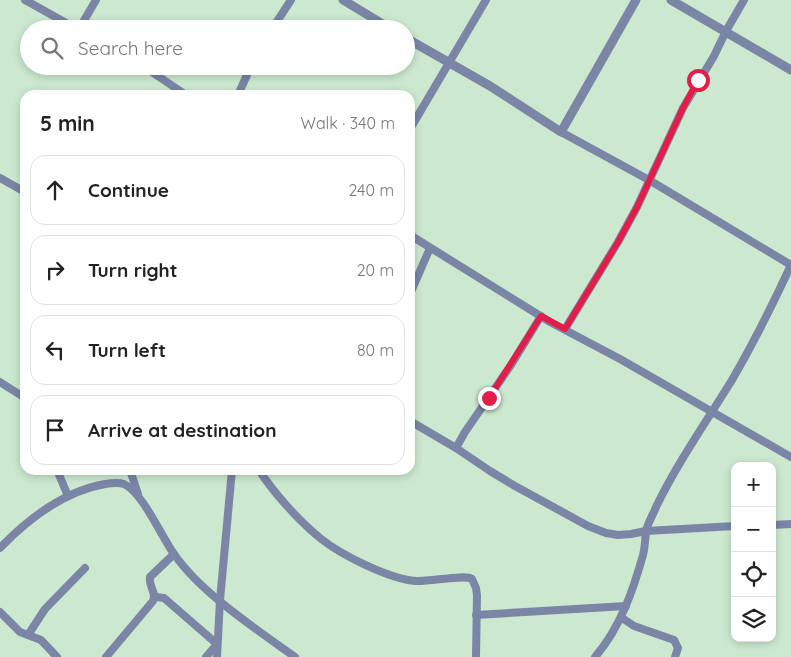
<!DOCTYPE html>
<meta charset="utf-8">
<style>
body{margin:0;font-family:Quicksand,sans-serif;background:#f2f2f2;color:#222}
.controls{position:absolute;right:15px;bottom:15px;display:grid;overflow:hidden;border-radius:10px;box-shadow:0 2px 8px #0003}
.controls button{width:45px;height:45px;display:grid;place-items:center;padding:0;border:0;border-bottom:1px solid #e0e0e0;background:#fff;color:#222;font:25px sans-serif}
.stop{position:absolute;width:15px;height:15px;margin:-11px;border:4px solid #e11d48;border-radius:50%;background:#fff}
.stop.end{background:#e11d48;border-color:#fff;box-shadow:0 1px 5px #0008}
.list{margin:0;padding:0;list-style:none}
h2{display:flex;justify-content:space-between;align-items:center;height:65px;margin:0;padding:0 20px;font-size:21px}
h2 small{font-size:16px;font-weight:400;color:#767676}
.list li{display:grid;grid-template-columns:32px 1fr auto;gap:15px;align-items:center;box-sizing:border-box;height:70px;margin:0 10px 10px;padding:0 10px;border:1px solid #e0e0e0;border-radius:15px}
.list b{display:block;font-size:19px;white-space:nowrap}
.list em{font-size:16px;font-style:normal;color:#767676}
.icon{flex:none;width:28px;height:28px;fill:none;stroke:currentColor;stroke-width:2;stroke-linecap:round;stroke-linejoin:round}
.map{position:relative;flex:none;width:791px;height:657px;overflow:hidden}
.search{position:absolute;background:#fff;box-shadow:0 2px 8px #0003;left:20px;top:20px;width:395px;height:55px;display:flex;align-items:center;gap:12px;box-sizing:border-box;padding:0 18px;border-radius:28px;color:#767676;font-size:19px}
.panel{position:absolute;background:#fff;box-shadow:0 2px 8px #0003;left:20px;top:90px;width:395px;height:385px;border-radius:15px}
.map>svg:first-child{display:block}
.lines{fill:none;stroke-linecap:round;stroke-linejoin:round}
.minor{stroke:#7b85a6;stroke-width:8}
.tertiary{stroke:#7b85a6;stroke-width:9}
.route{stroke:#e11d48;stroke-width:6}
</style>
<div class="map">
<svg width="791" height="657" viewBox="0 0 791 657">
<rect width="100%" height="100%" fill="#cce9cf"/>
<g class="lines">
<g class="minor">
<path d="M25 0 77 29"/>
<path d="M79 29 96 0"/>
<path d="M272 29 291 0"/>
<path d="M143 66 186 95"/>
<path d="M238 95 251 66"/>
<path d="M410 129 486 0"/>
<path d="M561 132 649 180 791 265"/>
<path d="M0 178 25 192"/>
<path d="M410 235 550 322 620 359 791 457"/>
<path d="M410 294 430 248"/>
<path d="M565 329 618 242 637 207 683 108 714 56 726 31 744 0"/>
<path d="M0 382 25 398"/>
<path d="M410 421 456 448 490 471 515 486 588 526 606 533 618 535 631 534 646 531 735 526"/>
<path d="M456 448 465 432 511 365 541 316"/>
<path d="M57 470 68 496"/>
<path d="M130 470 138 494"/>
<path d="M259 470C273 492 299 521 320 538 341 555 389 579 416 581 429 582 465 574 472 579L476 588 477 595 476 657"/>
<path d="M772 525 791 524"/>
<path d="M0 548C28 519 65 491 105 484 111 483 118 482 124 484 143 493 161 536 174 554 201 593 256 629 295 657"/>
<path d="M155 597 164 598 217 644 206 657"/>
<path d="M0 612 20 632 41 640 57 657"/>
<path d="M476 615 626 606"/>
<path d="M622 618 634 626 674 640 678 648 675 657"/>
<path d="M28 635 45 609 85 568"/>
<path d="M106 657 153 601C157 592 148 586 150 577L174 554"/>
<path d="M217 657 220 600 232 470"/>
<path d="M595 657C620 628 633 591 643 555 645 547 645 540 646 532 647 524 653 515 656 507 678 462 706 422 732 380 754 342 773 304 791 265"/>
</g>
<g class="tertiary">
<path d="M343 0 391 29"/>
<path d="M671 0 791 70"/>
<path d="M406 38 490 86 561 132 636 0"/>
</g>
</g>
<g class="lines">
<path class="route" d="M489 398 541 316 565 329 618 242 637 207 683 108 698 80"/>
</g>
</svg>
<div class="controls">
<button>+</button>
<button>−</button>
<button><svg class="icon" aria-label="locate" viewBox="0 0 24 24"><circle cx="12" cy="12" r="6"/><path d="M12 2v4M12 18v4M2 12h4M18 12h4"/></svg></button>
<button><svg class="icon" aria-label="layers" viewBox="0 0 24 24"><path d="M12 4l9 5-9 5-9-5zM3 14l9 5 9-5"/></svg></button>
</div>
<div class="stop" style="left:698px;top:80px"></div>
<div class="stop end" style="left:489px;top:398px"></div>
<div class="search"><svg class="icon" aria-label="search" viewBox="0 0 24 24"><circle cx="10" cy="10" r="6"/><path d="M15 15l6 6"/></svg>Search here</div>
<section class="panel">
<h2>5 min<small>Walk · 340 m</small></h2>
<ul class="list">
<li><svg class="icon" aria-label="ahead" viewBox="0 0 24 24"><path d="M12 20V5M6 11l6-6 6 6"/></svg><div><b>Continue</b></div><em>240 m</em></li>
<li><svg class="icon" aria-label="right" viewBox="0 0 24 24"><path d="M7 20v-9h11M14 6l5 5-5 5"/></svg><div><b>Turn right</b></div><em>20 m</em></li>
<li><svg class="icon" aria-label="left" viewBox="0 0 24 24"><path d="M17 20v-9H6M10 6l-5 5 5 5"/></svg><div><b>Turn left</b></div><em>80 m</em></li>
<li><svg class="icon" aria-label="arrive" viewBox="0 0 24 24"><path d="M6 21V4h12l-3 4 3 4H6"/></svg><div><b>Arrive at destination</b></div></li>
</ul>
</section>
</div>
